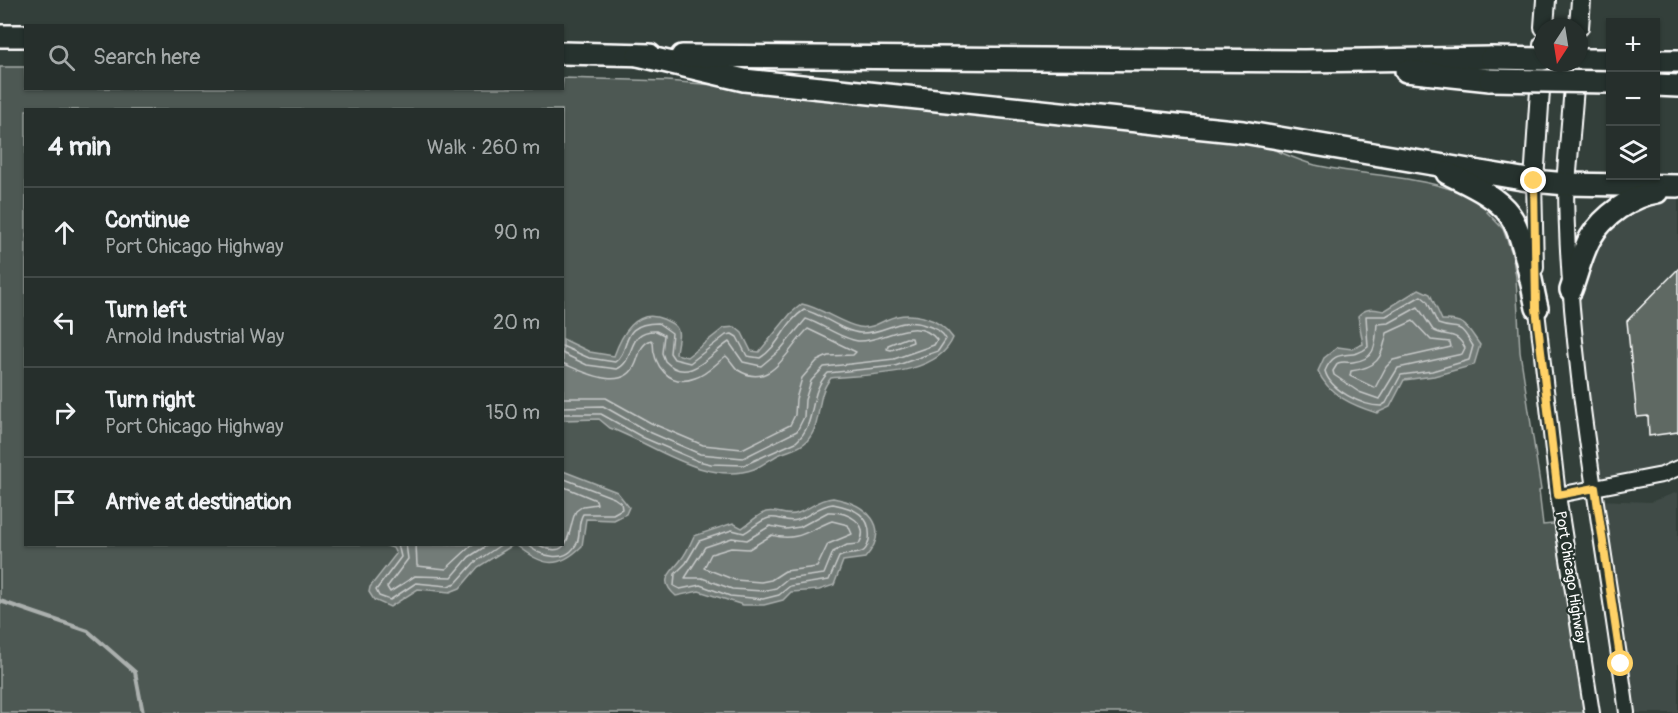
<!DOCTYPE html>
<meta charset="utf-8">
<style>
body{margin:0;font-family:Pangolin,sans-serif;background:#323b38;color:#f1f3f6}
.controls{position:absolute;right:18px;top:18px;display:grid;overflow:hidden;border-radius:0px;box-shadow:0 2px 4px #0004}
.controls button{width:54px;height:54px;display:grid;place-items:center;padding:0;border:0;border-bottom:2px solid #424a48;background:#262f2c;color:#f1f3f6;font:30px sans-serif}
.compass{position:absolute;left:1534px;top:18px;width:54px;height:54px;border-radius:50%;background:#262f2c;box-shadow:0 2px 4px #0004;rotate:192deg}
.stop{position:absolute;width:18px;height:18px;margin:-14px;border:4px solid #ffd166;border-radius:50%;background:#fff}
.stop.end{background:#ffd166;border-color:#fff;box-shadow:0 2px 6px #0008}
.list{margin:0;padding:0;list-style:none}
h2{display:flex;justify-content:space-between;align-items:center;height:78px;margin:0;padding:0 24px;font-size:26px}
h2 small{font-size:20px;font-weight:400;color:#a4a9a9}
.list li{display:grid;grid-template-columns:39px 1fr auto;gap:18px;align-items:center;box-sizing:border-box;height:90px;padding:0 24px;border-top:2px solid #424a48}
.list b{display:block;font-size:22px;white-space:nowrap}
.list p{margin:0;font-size:20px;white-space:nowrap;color:#a4a9a9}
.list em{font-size:20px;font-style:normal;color:#a4a9a9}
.icon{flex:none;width:33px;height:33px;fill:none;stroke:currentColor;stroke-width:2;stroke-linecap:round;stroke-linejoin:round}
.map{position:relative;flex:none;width:1678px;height:713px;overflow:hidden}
.search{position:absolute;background:#262f2c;box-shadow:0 2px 4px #0004;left:24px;top:24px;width:540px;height:66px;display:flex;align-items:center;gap:15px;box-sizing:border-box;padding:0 21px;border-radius:0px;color:#a4a9a9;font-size:22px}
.panel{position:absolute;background:#262f2c;box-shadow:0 2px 4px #0004;left:24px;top:108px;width:540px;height:438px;border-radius:0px}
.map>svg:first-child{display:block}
.built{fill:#404c47}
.green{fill:#4d5853;stroke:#a6aca9;stroke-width:1.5;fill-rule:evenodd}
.water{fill:#737b78;stroke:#abb0ae;stroke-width:1.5}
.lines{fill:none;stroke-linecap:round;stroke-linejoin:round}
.shore{stroke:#c7cac9;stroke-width:1.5}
.stream{stroke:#abb0ae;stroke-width:4}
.building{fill:#5f6964;stroke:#fff;stroke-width:1.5}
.tertiary-casing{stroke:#fff;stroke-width:18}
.primary-casing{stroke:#fff;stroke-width:22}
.motorway-casing{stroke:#fff;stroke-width:26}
.tertiary{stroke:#26332d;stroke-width:14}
.primary{stroke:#26332d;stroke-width:18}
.motorway{stroke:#26332d;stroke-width:21}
.motorway-bridge-casing{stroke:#fff;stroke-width:26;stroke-linecap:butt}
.motorway-bridge{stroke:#26332d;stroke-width:21}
.route{stroke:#ffd166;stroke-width:8}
.labels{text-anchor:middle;stroke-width:4.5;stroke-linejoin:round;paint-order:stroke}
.street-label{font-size:15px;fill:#fff;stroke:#26332d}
</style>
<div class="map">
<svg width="1678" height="713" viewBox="0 0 1678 713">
<rect width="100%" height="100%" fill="#333f3a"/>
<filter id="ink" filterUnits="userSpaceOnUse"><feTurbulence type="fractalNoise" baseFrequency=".0167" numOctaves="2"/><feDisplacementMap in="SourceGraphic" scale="12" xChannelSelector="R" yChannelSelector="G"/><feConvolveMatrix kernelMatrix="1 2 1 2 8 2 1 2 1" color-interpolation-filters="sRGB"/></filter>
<g filter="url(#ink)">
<g class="built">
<path d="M1678 190V468L1595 488 1571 290 1600 221Z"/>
<path d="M1678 492V713H1627L1596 500 1650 502Z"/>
</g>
<path class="green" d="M0 67H25L26 88H562L563 78 667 81 750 88 1259 144C1277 150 1296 160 1315 165 1370 178 1444 174 1490 209L1487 212 1503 229 1512 253 1516 277 1520 352 1541 490 1539 491 1543 525 1563 523 1592 713H0ZM26 110H562V544H26Z"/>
<g class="water">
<path d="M1419 289 1430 294 1442 320C1466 319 1467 327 1480 345L1474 365 1434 376 1404 380 1390 407 1377 413C1354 406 1328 395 1318 371L1324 358 1338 347 1352 349 1363 344 1358 316C1366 307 1373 309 1384 311Z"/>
<path d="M802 304C822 308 840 323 859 327 869 329 878 324 886 320 909 309 939 317 953 338 937 377 867 374 831 378 814 397 824 422 807 441 798 450 788 450 778 455 770 459 762 466 754 469 706 486 653 444 610 428L599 419 563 420V339L590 352 614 356C621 336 636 307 663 319 669 322 676 324 678 331 680 336 676 347 676 354L687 357 724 328 735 327 742 333 751 351 759 352 791 313Z"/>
<path d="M563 471 617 492 629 507 626 514 614 520 586 519 582 546C557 571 541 565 516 545L562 544Z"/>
<path d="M833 498C866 504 893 526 865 558L843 561 834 585 819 590 791 592 783 600 764 605H743L699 591 676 596C658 580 670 574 680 561 686 554 690 545 694 536L733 523 742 528C750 523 757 515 766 512 778 509 786 518 798 513 811 508 819 499 833 498Z"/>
<path d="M384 545 513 544V545L478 567 460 588 450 592 418 589 390 607 374 600 369 592 370 587 396 554 393 548Z"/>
</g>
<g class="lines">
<g class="shore">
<path d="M1421 296 1427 301 1438 324C1460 332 1457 319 1473 346L1469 360 1432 371 1401 375 1386 403 1381 406C1362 406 1330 390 1325 371 1336 345 1351 362 1368 347L1366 316H1386Z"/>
<path d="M1418 307 1433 330C1447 338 1456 330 1465 348L1462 354 1398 368 1379 399 1359 392 1334 375 1333 371 1338 363C1344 361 1348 363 1353 362 1378 359 1375 342 1377 324L1389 323Z"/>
<path d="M1413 321 1431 340 1450 342 1451 347 1393 360 1386 367 1375 388 1350 376 1351 371C1380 367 1381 357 1387 333Z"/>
<path d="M906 338H912L913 342 891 350 887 349 888 345Z"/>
<path d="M562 346 589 358 615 362C632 350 618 323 658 323L672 333 670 353 674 359 690 363 726 335 732 334 737 337 747 356 760 358C779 347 785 322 804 310 823 314 842 332 861 333 888 334 897 315 928 326 936 329 942 331 946 339L938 351 895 366 828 373C807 394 818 423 796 442L744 465 711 464 698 461 644 438 601 414H562"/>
<path d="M562 353 587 365 617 369C637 360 625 330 656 331L664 335 662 353 665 361C689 386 710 354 729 342L743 362 761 366 780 350 806 319C822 324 841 339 858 341 883 343 916 313 937 340L934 345 894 359 824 367 811 381 805 400 804 417 797 431 743 458 700 454 647 431 603 406 562 407"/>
<path d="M562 363C582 371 624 394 636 363 640 353 640 345 651 340L653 342C653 365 669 388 695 378 708 374 716 363 726 356 731 360 733 366 738 370 772 392 789 346 808 329L856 352 853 355 828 356 817 361 802 378 796 399 795 415 790 425 742 449 703 445 651 423 606 398H562"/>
<path d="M833 504C854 508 872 515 869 540 868 544 867 550 862 552 855 555 847 553 839 557L829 580 790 586 779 595 763 599 730 596 700 585 680 589 674 586 675 574 686 563 699 541 732 530 744 533C752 529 760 520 769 518 779 516 786 523 797 520 810 516 819 505 833 504Z"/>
<path d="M828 512C847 511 871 523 859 544L847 545 833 552 824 574 787 579 776 588 762 591 732 589 702 578H685L705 547 732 538 747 540 770 526 786 529 800 527Z"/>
<path d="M832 521 848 525 852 534 828 544 817 567 785 571 771 580 761 582 735 580 704 568 711 554 731 548 749 549 772 535C797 543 810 529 832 521Z"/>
<path d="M398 544 401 557 376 590 379 596 390 600 416 583 448 586 456 583 474 563 502 544"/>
<path d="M406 544 408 559 387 587 390 592 415 576 452 577 469 557 489 544"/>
<path d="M416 544 417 566 446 569 473 544"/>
<path d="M526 544C539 556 566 565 577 543 581 534 577 523 583 514H613L622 509 621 503 614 498 562 478"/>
<path d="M537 544C573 564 567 528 576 511L583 506 597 504 596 500 562 486"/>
</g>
<path class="stream" d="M0 601 88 631 135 672 143 713"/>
</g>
<path class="building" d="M1678 269V432L1649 436 1648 416 1637 417 1627 321Z"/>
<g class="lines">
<defs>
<g id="tertiary">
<path d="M1534 181 1536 268"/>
<path d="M1566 184C1567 361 1604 538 1627 713"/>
<path d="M1536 302 1558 495 1592 713"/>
<path d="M1558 495 1662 475 1678 468"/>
</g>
<g id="primary">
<path d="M1544 27 1546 0"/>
<path d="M1579 27 1581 0"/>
<path d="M1534 181 1543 45"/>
<path d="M1566 184 1576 63"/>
</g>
<g id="motorway">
<path d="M0 36H26"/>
<path d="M562 53 650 55"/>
<path d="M638 55 744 80 1243 132 1534 181 1566 184 1678 186"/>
<path d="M682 56 1304 61 1491 58"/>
<path d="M1579 60H1610"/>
<path d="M1656 61H1678"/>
<path d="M1406 71 1490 80"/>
<path d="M1656 85 1678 86"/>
<path d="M1447 173C1468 184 1495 195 1509 214 1524 233 1531 283 1537 308"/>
<path d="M1571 290C1584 253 1585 232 1619 208 1631 200 1643 194 1657 192"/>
</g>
</defs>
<use href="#tertiary" class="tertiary-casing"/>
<use href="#primary" class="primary-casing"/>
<use href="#motorway" class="motorway-casing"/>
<use href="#tertiary" class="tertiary"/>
<use href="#primary" class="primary"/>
<use href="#motorway" class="motorway"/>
<defs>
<g id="motorway-bridge">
<path d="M1491 58 1543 59"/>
<path d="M1490 80 1610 82"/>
</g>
</defs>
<use href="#motorway-bridge" class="motorway-bridge-casing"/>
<use href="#motorway-bridge" class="motorway-bridge"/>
</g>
</g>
<g class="lines" filter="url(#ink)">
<path class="route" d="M1534 181 1536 308 1558 495 1595 488 1621 664"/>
</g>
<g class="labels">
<g class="street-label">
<text transform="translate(1571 577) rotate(81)" y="5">Port Chicago Highway</text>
</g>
</g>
</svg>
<div class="controls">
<button>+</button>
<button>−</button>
<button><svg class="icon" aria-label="layers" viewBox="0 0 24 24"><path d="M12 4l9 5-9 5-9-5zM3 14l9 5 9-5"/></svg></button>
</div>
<svg class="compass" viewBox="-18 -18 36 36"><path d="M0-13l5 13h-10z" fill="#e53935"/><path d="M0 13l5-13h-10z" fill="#a4a9a9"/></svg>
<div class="stop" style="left:1621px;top:664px"></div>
<div class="stop end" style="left:1534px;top:181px"></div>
<div class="search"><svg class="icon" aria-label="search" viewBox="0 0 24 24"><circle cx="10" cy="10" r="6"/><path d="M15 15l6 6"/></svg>Search here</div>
<section class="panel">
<h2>4 min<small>Walk · 260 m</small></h2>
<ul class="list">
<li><svg class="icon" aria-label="ahead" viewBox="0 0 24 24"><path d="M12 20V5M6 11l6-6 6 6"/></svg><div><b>Continue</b><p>Port Chicago Highway</p></div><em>90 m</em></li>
<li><svg class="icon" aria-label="left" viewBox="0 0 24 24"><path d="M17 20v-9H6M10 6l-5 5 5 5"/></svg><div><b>Turn left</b><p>Arnold Industrial Way</p></div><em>20 m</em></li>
<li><svg class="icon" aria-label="right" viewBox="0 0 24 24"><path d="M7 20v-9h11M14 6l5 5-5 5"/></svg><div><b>Turn right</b><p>Port Chicago Highway</p></div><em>150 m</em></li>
<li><svg class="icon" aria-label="arrive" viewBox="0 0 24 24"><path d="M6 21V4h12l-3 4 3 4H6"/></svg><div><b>Arrive at destination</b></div></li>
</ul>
</section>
</div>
